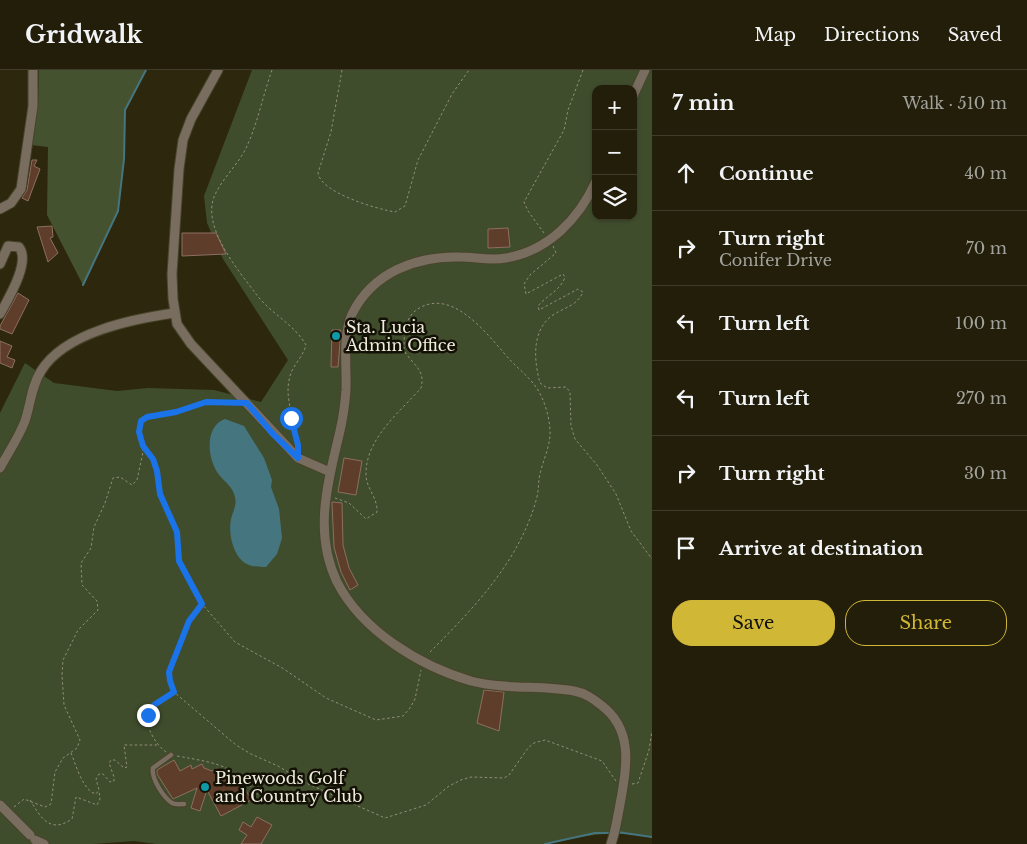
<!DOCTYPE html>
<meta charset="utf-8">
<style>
body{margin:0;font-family:"Libre Baskerville",serif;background:#2e2b18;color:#f1f3f6}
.controls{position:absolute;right:15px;top:15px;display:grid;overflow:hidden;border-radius:10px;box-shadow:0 1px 4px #0004}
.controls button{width:45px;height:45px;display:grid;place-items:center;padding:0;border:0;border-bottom:1px solid #3f3c2b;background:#221e0a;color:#f1f3f6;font:25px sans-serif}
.stop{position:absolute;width:15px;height:15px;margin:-11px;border:4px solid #1a73e8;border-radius:50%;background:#fff}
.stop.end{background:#1a73e8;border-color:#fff;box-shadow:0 1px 5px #0008}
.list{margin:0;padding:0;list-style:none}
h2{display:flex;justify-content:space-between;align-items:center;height:65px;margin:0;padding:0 20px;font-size:21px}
h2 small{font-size:16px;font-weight:400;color:#a2a29c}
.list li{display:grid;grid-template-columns:32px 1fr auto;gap:15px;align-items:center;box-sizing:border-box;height:75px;padding:0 20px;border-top:1px solid #3f3c2b}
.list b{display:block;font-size:19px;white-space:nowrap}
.list p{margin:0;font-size:16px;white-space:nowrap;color:#a2a29c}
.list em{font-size:16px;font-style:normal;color:#a2a29c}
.actions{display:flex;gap:10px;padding:15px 20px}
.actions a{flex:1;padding:11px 0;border:1px solid #d1b736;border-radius:20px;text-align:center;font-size:18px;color:#d1b736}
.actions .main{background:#d1b736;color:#111}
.icon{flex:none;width:28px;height:28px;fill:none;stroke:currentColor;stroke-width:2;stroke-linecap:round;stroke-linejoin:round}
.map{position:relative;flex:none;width:652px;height:774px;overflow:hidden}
header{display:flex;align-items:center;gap:30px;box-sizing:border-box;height:70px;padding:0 25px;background:#221e0a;border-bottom:1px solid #3f3c2b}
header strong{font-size:24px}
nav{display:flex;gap:28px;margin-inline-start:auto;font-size:18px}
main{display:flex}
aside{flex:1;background:#221e0a}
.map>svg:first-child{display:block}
.green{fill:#404d2d;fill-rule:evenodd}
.forest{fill:#455230}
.water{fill:#457680}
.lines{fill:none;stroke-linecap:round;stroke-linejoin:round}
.stream{stroke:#457680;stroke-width:2}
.building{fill:#5f3d2b;stroke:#8c6f60}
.service-casing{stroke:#48442a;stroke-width:7}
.minor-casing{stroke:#48442a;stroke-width:11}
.path{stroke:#928e79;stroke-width:1;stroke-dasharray:2.5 2.5;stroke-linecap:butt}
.service{stroke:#786d5f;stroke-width:4.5}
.minor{stroke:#786d5f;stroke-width:9}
.route{stroke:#1a73e8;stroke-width:6}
.culture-dot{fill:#0f9aa8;stroke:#131106;stroke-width:2}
.labels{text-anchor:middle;stroke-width:5;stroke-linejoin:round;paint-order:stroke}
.poi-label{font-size:16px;fill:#f0eddd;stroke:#131106;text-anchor:start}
</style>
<header>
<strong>Gridwalk</strong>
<nav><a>Map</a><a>Directions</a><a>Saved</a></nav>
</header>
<main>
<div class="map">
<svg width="652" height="774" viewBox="0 0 652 774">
<rect width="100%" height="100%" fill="#2d280d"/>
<path class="green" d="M252 0H652V767C610 760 585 765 545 774H156L134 771 93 774H0V343L25 293 54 313 117 321 148 318 214 320 261 332 288 290 223 189 207 153 204 126ZM596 19H633V146H596Z"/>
<path class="forest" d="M39 0H146L125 40 124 89 118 141 83 215 47 145 48 77 31 75 38 33Z"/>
<path class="water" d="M225 349 244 356 264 388 272 410 271 417 279 439 282 468 277 484 266 497C260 497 252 497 247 494 233 487 228 463 231 449 233 441 237 435 235 427 233 416 223 411 217 402 207 386 205 356 225 349Z"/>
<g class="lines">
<g class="stream">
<path d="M83 215 118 141 124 89 125 40 146 0"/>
<path d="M617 762 652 767"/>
<path d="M545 774 595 763H612"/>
</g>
</g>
<g class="building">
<path d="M32 90H37L34 96 40 99 28 131 22 128 27 120Z"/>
<path d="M52 156 53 167 50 168 58 183 48 192 37 157Z"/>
<path d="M508 158 510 177 488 178V159Z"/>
<path d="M182 163H216L226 184 182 186Z"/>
<path d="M18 223 29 230 12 264 0 259V256Z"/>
<path d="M332 260H341L338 297H331Z"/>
<path d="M0 271 12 276 7 287 15 290 12 298 0 293Z"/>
<path d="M344 388 362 391 356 425 338 422Z"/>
<path d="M332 432 342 433 343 475 349 498 358 515 350 520 341 502 334 477Z"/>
<path d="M484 620 504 622 499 661 477 653Z"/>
<path d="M174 690 180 701 191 695 192 699 202 694 204 698 212 701 217 698 229 716 241 710 251 730 221 746 207 720 200 741 191 738 197 718 173 729 157 704V700Z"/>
<path d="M257 747 272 755 261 774H241L247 765 239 760 243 752 251 757Z"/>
</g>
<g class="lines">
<defs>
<path id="service" d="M171 685 153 698C151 708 163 727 172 733 176 735 180 734 184 734"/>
<g id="minor">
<path d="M218 0 191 49 183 70 179 99 172 204 173 229 177 254 191 274 298 388 330 402"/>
<path d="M633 26 645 0"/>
<path d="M596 111C579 149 548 181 506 188 490 191 475 187 460 187 416 186 373 202 352 244 342 266 347 296 346 320 345 334 343 348 340 361 328 412 313 462 337 512 362 561 420 596 471 611 505 620 540 615 574 621 585 623 592 628 601 635 633 659 627 694 621 729 618 744 616 760 611 774"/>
<path d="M0 139 11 133 21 119 33 36V0"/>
<path d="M0 194 8 176 19 177C31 192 8 229 0 244"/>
<path d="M0 398C8 383 19 367 25 351 31 333 31 317 41 301 65 262 133 249 174 243"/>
<path d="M0 735 30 765"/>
<path d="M35 770 44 774"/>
</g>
</defs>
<use href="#service" class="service-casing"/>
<use href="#minor" class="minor-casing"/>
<g class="path">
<path d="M272 0C263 25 258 52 247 76 239 94 222 108 214 127 202 158 239 201 256 224 271 244 294 254 306 275 303 287 293 295 290 306 283 330 297 354 298 377"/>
<path d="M342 0 331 62 318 103C321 123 377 139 395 142L405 136 418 90 452 24 469 0"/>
<path d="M544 163 528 141 524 132 564 60 568 40 583 0"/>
<path d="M553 176 556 183 530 205 524 214 526 224 563 204 565 207C561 220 546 226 538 236L539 240 578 219 583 222C577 236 565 237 553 245 531 260 534 291 540 313L547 318 566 317 570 322 571 356 575 369 597 395 616 424 631 461 652 489"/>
<path d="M143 376 153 389 157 401 160 424 177 462 179 491 185 505 202 534 235 572 284 599 326 628 376 650 403 646 410 638 415 629 421 600"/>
<path d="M335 428 349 433 366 449 377 442C378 428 366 418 366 405 365 369 400 342 421 318 426 299 412 295 404 280 404 263 404 246 421 237 457 219 492 271 512 292 521 301 531 309 538 320 545 332 549 346 550 360 551 375 543 390 540 404 538 412 539 419 537 427 520 491 474 538 428 584"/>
<path d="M202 534 189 551 169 603 170 611 174 622 236 675 251 684 278 696 306 713 385 748 426 735 449 716 461 710 471 707 504 708 509 705 528 678 534 673 545 670 602 691 616 711"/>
<path d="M166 682C155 674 142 653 150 639 154 631 166 627 174 623"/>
<path d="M71 683C76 695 83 721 96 724L99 720 96 709 99 704H103L110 712 114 711V707L109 693 111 690H115L124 698 127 697 124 675H157"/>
<path d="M177 686C222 694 235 695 265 733"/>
<path d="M632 714 638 713 649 680 652 661"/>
<path d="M30 730C41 748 50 764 72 749L76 727 97 735 100 729 99 721"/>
<path d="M14 737 24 729 45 737 51 734 55 702 63 688 77 678 80 670 64 635 62 605 63 590 78 560 98 540 97 531 82 515 81 493 91 478 94 457 105 433 113 408 120 407 132 415 137 410 143 382 140 355 147 347 176 342 207 332H234"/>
</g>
<use href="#service" class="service"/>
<use href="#minor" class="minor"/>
</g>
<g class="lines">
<path class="route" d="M148 645 154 635 174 622 170 611 169 602 189 551 202 534 179 491 177 462 160 424 157 401 153 389 143 376 139 362 141 351 147 347 176 342 206 332 247 333 272 363 298 388V375L291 348"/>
</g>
<g class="culture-dot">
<circle cx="336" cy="266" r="5"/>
<circle cx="205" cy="717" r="5"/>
</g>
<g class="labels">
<g class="poi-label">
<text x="346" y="263">Sta. Lucia<tspan x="346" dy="18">Admin Office</tspan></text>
<text x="215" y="714">Pinewoods Golf<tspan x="215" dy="18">and Country Club</tspan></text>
</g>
</g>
</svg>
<div class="controls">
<button>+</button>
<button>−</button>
<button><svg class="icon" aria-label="layers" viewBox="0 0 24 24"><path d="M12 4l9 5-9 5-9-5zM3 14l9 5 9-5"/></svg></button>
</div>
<div class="stop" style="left:291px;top:348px"></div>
<div class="stop end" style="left:148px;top:645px"></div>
</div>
<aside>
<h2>7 min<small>Walk · 510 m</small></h2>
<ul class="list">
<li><svg class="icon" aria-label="ahead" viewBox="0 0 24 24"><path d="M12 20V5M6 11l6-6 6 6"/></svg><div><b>Continue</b></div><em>40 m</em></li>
<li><svg class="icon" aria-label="right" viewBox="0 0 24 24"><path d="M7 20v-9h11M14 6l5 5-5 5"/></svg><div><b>Turn right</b><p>Conifer Drive</p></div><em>70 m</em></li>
<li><svg class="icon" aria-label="left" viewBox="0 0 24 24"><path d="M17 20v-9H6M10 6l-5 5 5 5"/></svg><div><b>Turn left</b></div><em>100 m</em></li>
<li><svg class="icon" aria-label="left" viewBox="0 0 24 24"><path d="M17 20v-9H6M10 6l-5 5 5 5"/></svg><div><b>Turn left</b></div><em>270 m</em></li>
<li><svg class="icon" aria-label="right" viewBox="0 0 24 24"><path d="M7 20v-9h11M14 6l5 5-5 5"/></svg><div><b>Turn right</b></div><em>30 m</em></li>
<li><svg class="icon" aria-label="arrive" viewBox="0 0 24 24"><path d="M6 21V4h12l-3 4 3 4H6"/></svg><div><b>Arrive at destination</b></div></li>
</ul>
<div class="actions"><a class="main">Save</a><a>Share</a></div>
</aside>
</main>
